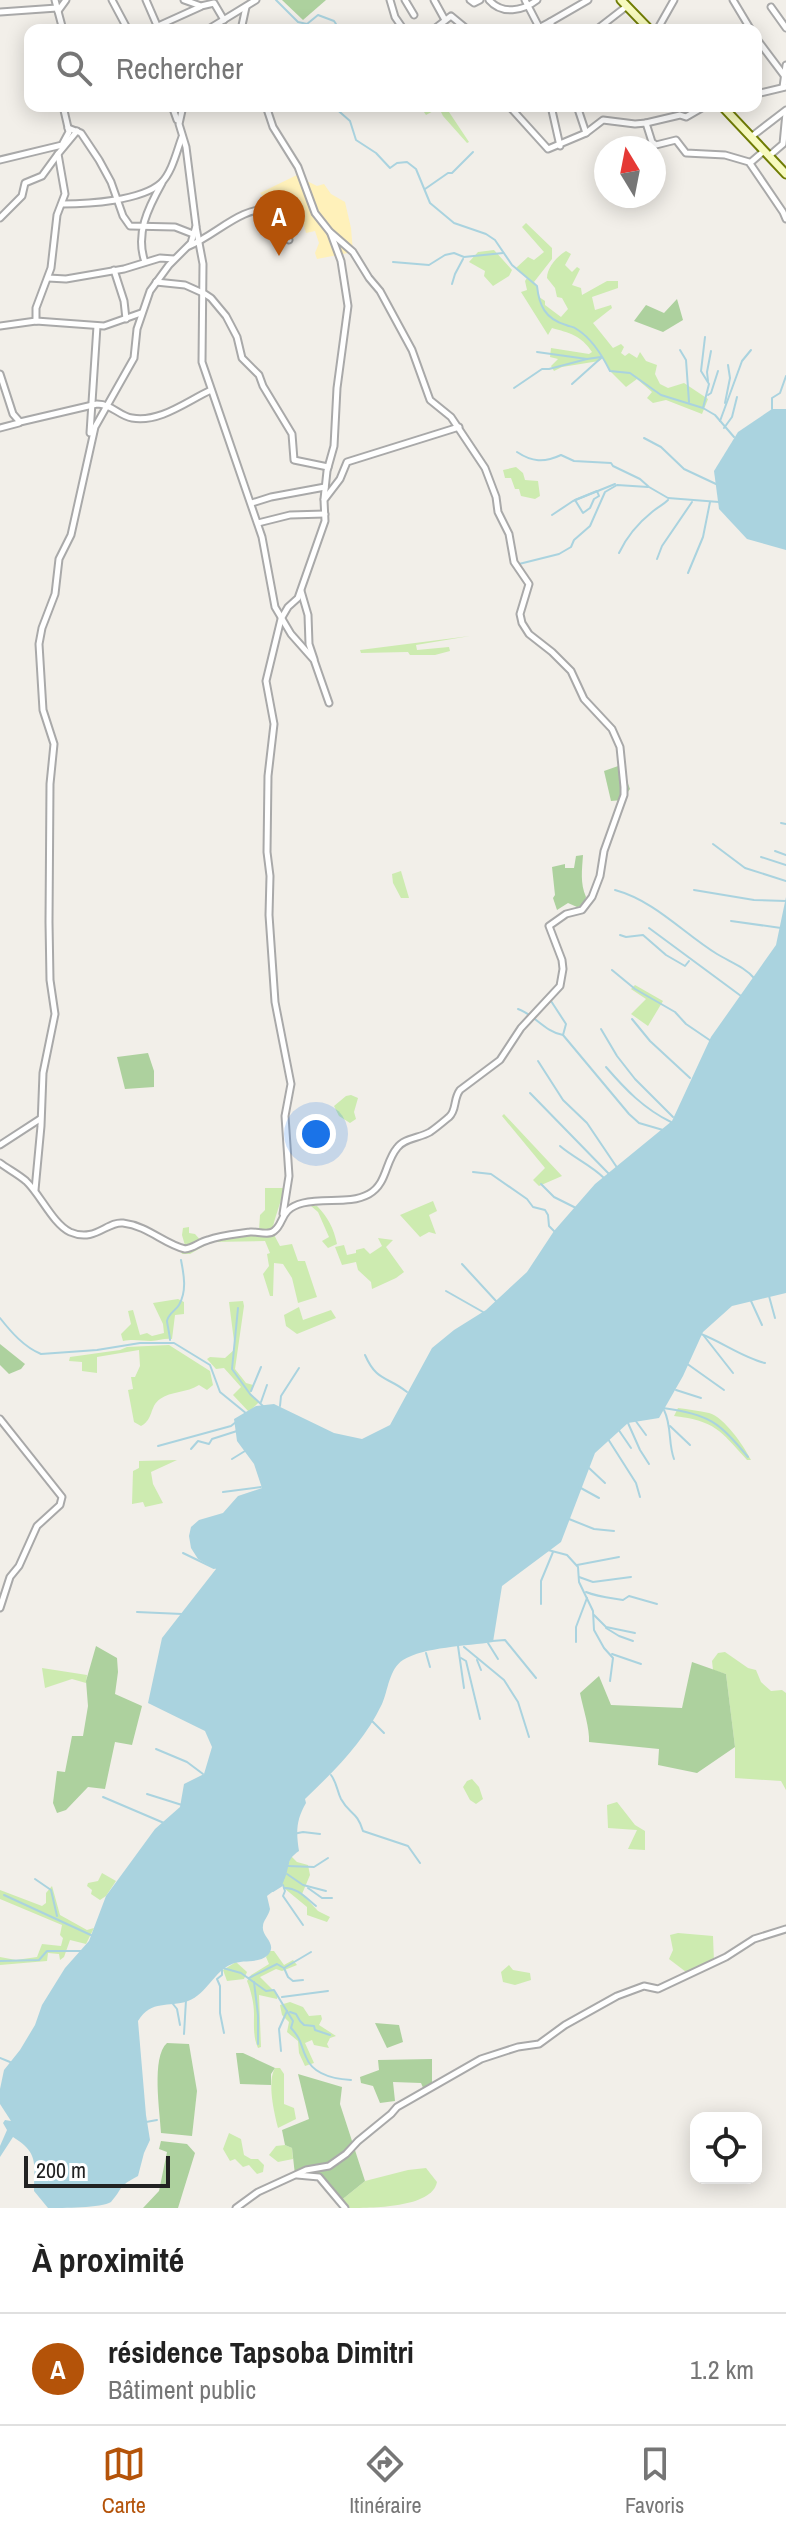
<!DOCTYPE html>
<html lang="fr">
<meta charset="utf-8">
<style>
body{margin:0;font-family:"Archivo Narrow",sans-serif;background:#f6f6f6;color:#222}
.controls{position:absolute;right:24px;bottom:24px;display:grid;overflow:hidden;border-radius:16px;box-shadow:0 4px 20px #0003}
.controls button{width:72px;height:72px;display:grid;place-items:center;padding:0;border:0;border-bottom:2px solid #e0e0e0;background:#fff;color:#222;font:40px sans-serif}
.compass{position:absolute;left:594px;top:136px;width:72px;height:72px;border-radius:50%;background:#fff;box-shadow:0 4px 20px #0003;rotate:350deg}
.scale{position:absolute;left:24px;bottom:20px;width:146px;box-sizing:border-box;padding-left:8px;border:4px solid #222;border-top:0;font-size:22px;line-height:28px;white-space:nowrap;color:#222;-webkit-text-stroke:6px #fff;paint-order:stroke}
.you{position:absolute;left:316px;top:1134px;width:28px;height:28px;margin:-20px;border:6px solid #fff;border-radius:50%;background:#1a73e8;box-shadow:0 0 0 12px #1a73e833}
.badge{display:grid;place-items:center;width:52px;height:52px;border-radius:50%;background:#b45309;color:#fff;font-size:26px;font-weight:700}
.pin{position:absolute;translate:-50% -66px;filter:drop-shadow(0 2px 4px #0008)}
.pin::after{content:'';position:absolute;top:42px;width:28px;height:24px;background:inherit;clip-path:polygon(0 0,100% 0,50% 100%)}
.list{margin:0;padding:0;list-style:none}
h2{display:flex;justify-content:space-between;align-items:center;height:104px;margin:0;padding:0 32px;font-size:34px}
h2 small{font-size:26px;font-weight:400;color:#767676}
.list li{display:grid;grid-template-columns:52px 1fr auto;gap:24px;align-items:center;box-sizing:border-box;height:112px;padding:0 32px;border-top:2px solid #e0e0e0}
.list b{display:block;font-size:30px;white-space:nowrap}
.list p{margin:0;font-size:26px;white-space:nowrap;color:#767676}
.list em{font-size:26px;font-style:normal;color:#767676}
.icon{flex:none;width:44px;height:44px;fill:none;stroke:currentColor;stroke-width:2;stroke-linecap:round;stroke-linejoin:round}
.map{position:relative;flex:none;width:786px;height:2208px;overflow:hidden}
.search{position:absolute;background:#fff;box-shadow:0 4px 20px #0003;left:24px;right:24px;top:24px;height:88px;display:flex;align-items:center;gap:20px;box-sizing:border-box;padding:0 28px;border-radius:16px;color:#767676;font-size:30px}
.sheet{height:216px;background:#fff}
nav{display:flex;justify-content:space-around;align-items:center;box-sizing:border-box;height:112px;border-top:2px solid #e0e0e0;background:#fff;font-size:22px;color:#767676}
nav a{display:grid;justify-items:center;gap:4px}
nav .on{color:#b45309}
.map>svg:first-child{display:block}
.grass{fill:#cdebb0}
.forest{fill:#add19e}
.sand{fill:#fff1ba}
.water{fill:#aad3df}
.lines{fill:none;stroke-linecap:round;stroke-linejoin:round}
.stream{stroke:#aad3df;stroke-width:2}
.street-casing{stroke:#a9a9a9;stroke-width:9}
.secondary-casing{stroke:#707d05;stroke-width:11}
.street{stroke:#fff;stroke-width:5}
.secondary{stroke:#f7fabf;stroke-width:7}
</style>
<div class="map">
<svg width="786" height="2208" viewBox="0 0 786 2208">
<rect width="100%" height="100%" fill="#f2efe9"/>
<g class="grass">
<path d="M420 106H445L469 142 467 143 443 116 439 108 426 115Z"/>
<path d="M526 223 552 248V259L534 282 537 286 539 297 545 301V305L561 317 568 309 562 298 557 297 555 288 547 278C547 268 557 256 566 251L571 254 565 265 572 272 577 267 580 269 572 285 581 288 582 295 607 281H618V288L592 297 595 310 611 305 612 308 593 323 613 348 621 344 624 347 621 353 625 356 629 353 637 358 640 352 646 361 657 365 655 374 660 384 668 388 684 383 708 399 702 414 666 400 653 403 647 398 652 392 637 379 626 387 610 371 603 358 599 361 562 367 554 371 551 366 558 359 550 357 551 348 589 354 592 352C581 335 569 333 552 328L548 335 521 292 527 290 525 281 527 278 516 268 528 257 534 260 544 252 522 227Z"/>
<path d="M494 250 512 270 509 276 493 286 484 276 485 271 469 262 478 252Z"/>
<path d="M516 467 523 473 525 480 538 481 540 496 535 499 521 496 519 489H515L511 478H505L503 470Z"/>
<path d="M470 636 416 645 417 650 449 647 450 651 435 655H410L408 652 361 653 360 650Z"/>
<path d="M401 871 409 898H401L393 883 392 874Z"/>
<path d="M635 985 663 1001 648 1026 631 1014 646 999 631 989Z"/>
<path d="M351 1095 358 1098 354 1112 356 1119 350 1123 339 1116 334 1106 346 1096Z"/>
<path d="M504 1114 562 1176 539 1186 533 1180 545 1168 502 1116Z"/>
<path d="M265 1188H284C281 1203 275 1216 272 1231L280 1246 292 1244 298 1261H305L317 1297 298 1303 292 1278 283 1264 274 1263 273 1296H270L263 1274 269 1266 267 1254 270 1253 265 1241 211 1242 190 1254H182L180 1249H186L182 1235 183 1228 189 1227V1233L195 1234 202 1242 259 1230 260 1215 265 1210Z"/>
<path d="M433 1201 437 1211 429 1215 436 1234 429 1232 420 1237 400 1215Z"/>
<path d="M311 1206H317C328 1217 334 1229 337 1244L328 1248 322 1241 329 1237 318 1212Z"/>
<path d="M378 1238 393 1240 386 1247 404 1272 396 1278 372 1289 371 1282 358 1270 356 1262 342 1265 335 1247 344 1245 347 1255 356 1253V1250L364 1248 370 1254 382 1246Z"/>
<path d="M178 1299 184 1302V1314L175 1315 172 1339C164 1338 159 1341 151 1341 141 1341 134 1339 123 1341L121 1334 131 1324 128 1311 133 1310 140 1335 147 1333 152 1336 164 1333 163 1324 153 1303Z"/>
<path d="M243 1301 244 1306 235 1369 246 1383 253 1385 250 1394 259 1402 249 1412 233 1395 241 1387 224 1368 216 1369 207 1359 210 1357 225 1358 235 1349 229 1302Z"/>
<path d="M299 1307 303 1320 331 1310 336 1318 297 1334 286 1326 284 1315Z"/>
<path d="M169 1345 210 1371 213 1385 207 1390 199 1385C187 1393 171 1391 160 1399 149 1407 154 1419 141 1426L134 1422 128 1390 133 1389 131 1377H135L140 1366 139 1350 97 1357V1373L82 1371V1362L69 1361 70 1357 120 1350 127 1347Z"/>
<path d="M678 1408C688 1409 699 1411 709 1413 724 1417 744 1446 751 1460H747C720 1430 715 1421 674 1416Z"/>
<path d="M177 1460 151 1472 153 1484 163 1503 145 1507 143 1502 132 1504 133 1471 139 1468V1461Z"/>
<path d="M725 1652 748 1668 756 1670 761 1682 771 1691 782 1690 786 1693V1790L781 1781 735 1778V1747L726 1674 713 1670 712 1661 718 1653Z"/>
<path d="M42 1668 87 1675 86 1683 72 1679 45 1688Z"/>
<path d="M472 1779 479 1787 483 1799 476 1804 470 1800 463 1787 467 1781Z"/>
<path d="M617 1802 635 1825 645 1831V1850L628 1849 637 1830 608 1828 607 1805Z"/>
<path d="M291 1856 297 1862 308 1865 310 1875 302 1894 318 1911 330 1917 327 1922 307 1915V1907L284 1888 282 1884Z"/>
<path d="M102 1873 116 1881 106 1896 100 1900 91 1894 92 1890 87 1886 88 1883 98 1881Z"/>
<path d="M52 1886 60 1915 87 1930 94 1928 86 1944 70 1940 64 1957 60 1960 59 1954 48 1953 47 1961 0 1965V1957L16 1960 37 1957 42 1944 61 1946 63 1938 60 1935 62 1925 0 1899V1890L42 1906 46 1903V1893Z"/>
<path d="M678 1933 713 1936 714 1962 690 1975 669 1959 673 1950 670 1935Z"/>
<path d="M270 1951H274L284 1965 293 1960 297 1965 282 1971 276 1969 260 1977 278 1995 277 1999 259 1995 261 2047 258 2048C253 2037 254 2026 254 2014 254 2003 251 1991 247 1981L251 1975 269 1964 266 1957Z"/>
<path d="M236 1962 247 1972 244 1979 227 1981 223 1970Z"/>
<path d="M509 1965 513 1970 530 1973 531 1980 515 1985 503 1982 501 1972Z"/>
<path d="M290 2002 303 2007 309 2016 321 2015 322 2019 319 2025 336 2036 330 2038 327 2044 329 2048 314 2045 312 2040 305 2043 314 2063 305 2066 299 2053 298 2041 287 2032 289 2022 282 2015 280 2005Z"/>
<path d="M275 2068H280L284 2074V2104L294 2108 296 2119 278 2128C274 2112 267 2082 275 2068Z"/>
<path d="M229 2133 241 2139 244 2155 251 2159H258L264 2165 263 2172 257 2174 249 2165 243 2167 235 2159 230 2161 223 2149Z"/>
<path d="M285 2145 292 2148 293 2159 278 2162 269 2155 276 2146Z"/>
<path d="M426 2168 437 2182C432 2208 372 2208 345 2208L339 2202 365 2181 408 2170Z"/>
</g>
<g class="forest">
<path d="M282 0H326L303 20Z"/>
<path d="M677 299 683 320 663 332 634 321 646 305 664 313Z"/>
<path d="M621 765 630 789 622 800 611 801 604 771Z"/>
<path d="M583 855C582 870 580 883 586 897L583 906 577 907 568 903 557 910 553 898 555 895 552 867 565 864V868H574L576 856Z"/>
<path d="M148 1053 154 1071V1087L125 1089 117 1057Z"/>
<path d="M0 1344 25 1364 21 1369 9 1374 0 1365Z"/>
<path d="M96 1646 117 1658 118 1672 115 1694 142 1706 132 1745 115 1742 105 1789 88 1787 66 1810 57 1813 53 1803 57 1771 65 1772 72 1736H83L88 1706 86 1681Z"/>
<path d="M692 1662 726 1674 735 1747 697 1773 658 1765 659 1749 589 1742C590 1729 583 1708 580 1693L599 1676 611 1705 682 1708Z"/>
<path d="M375 2023 399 2025 403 2042 387 2048Z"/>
<path d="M167 2043 189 2044 197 2091 192 2136 161 2133C160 2112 151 2057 167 2043Z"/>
<path d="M236 2053H243L275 2068 271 2074V2085L240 2084Z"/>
<path d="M432 2059V2084L424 2090 421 2083 393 2082 395 2101 380 2103 373 2086 361 2083 360 2077 379 2070 378 2060Z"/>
<path d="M298 2074 342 2087 340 2104 365 2181 339 2202 319 2177 295 2175 292 2148 285 2145 282 2130 309 2119Z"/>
<path d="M161 2141 187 2144 195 2153 178 2208H143L159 2191 167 2152 159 2149Z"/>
</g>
<path class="sand" d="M301 173 303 179 317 186 324 184 331 194 345 202 351 228 353 252 317 259 315 253 319 243 315 231 306 233 295 196 273 208 260 193Z"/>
<g class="water">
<path d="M772 409H786V550L747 539 719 509 714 471 738 432Z"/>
<path d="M786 897V1293L732 1306 703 1332 683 1376 659 1418 628 1423 595 1453 561 1542 502 1586 493 1642C467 1646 424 1647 403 1660 389 1669 388 1691 382 1704 364 1742 335 1770 305 1799L306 1803C296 1820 296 1832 299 1851 284 1861 291 1868 283 1882 280 1888 273 1891 267 1896L270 1909C269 1915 263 1921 263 1926 261 1937 278 1943 268 1955 259 1964 242 1959 232 1964 214 1971 207 1994 188 2001 168 2008 152 1999 138 2021L146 2115 150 2140 144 2153 138 2176C117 2187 124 2187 111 2202 102 2208 62 2208 48 2208L34 2191C34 2163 39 2153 13 2137L0 2157V2146L7 2130 3 2123 5 2120 11 2121 0 2104V2089L4 2070 20 2050 35 2025 42 2005 65 1968 89 1941 106 1896 155 1829 180 1807 184 1784 204 1774 212 1747 205 1731 148 1703 162 1638 216 1569 198 1559 191 1548 189 1536 191 1527 199 1520 223 1513 238 1496 262 1488 254 1464 237 1441 234 1419 256 1406 274 1404 334 1433 362 1439 390 1425 432 1348 454 1330 486 1310 527 1272 554 1231 595 1184 672 1121 711 1037 776 945Z"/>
</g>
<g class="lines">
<g class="stream">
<path d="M276 0 298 22 307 24 318 15 334 21 340 30"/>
<path d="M333 106 350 121 356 140 376 153 390 168 397 163 407 162 416 169 430 203 454 223 486 234 495 240 512 265 537 286C539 305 545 319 566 325 573 328 571 325 578 330 592 339 602 355 610 371L630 373 661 395 703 408 715 415 734 437"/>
<path d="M425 189 448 173H452L473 152"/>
<path d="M393 262 429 265 445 255 454 253 464 257 503 253"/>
<path d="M452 284 455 274 463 259"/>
<path d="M680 350 686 360 689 402"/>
<path d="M537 352 587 359 601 357"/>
<path d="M708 381 707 372 711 351"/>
<path d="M572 384 601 358"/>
<path d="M514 388 542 369H549L587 359"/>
<path d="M708 395 711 393 718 371"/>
<path d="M725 403 730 378 728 365"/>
<path d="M703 408 709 384 701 371 705 337"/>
<path d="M772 409V398L780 393 786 376"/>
<path d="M720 421 742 361 751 350"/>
<path d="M724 428 732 417 737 397"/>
<path d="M644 438 661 447 684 469 716 484"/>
<path d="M517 452C532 462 544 463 561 455L574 461 611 463 613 466 640 479 649 487 668 498 719 502"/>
<path d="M597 491 599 496 594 499 590 508 583 513 575 500Z"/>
<path d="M552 515 573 501 615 484"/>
<path d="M619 553C627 536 637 524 652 512 658 507 663 505 668 500"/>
<path d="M657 559 662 546 692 502"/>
<path d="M519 564 559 554 571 547 574 540 590 526 605 492 617 485 648 487"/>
<path d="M688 573 703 537 710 502"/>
<path d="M781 823 786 824"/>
<path d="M713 844 745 868 786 881"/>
<path d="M775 851 786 855"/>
<path d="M761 857 786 865"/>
<path d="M615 890C655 901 683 933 717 954 730 962 745 967 755 979"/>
<path d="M694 890 754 900 786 901"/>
<path d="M731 921 781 928"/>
<path d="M649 928 741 996"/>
<path d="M620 935 626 937 643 935 666 955 685 966 689 961"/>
<path d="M612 970 635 989 675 1012 686 1024 711 1041"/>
<path d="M551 1001 566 1024 563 1035"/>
<path d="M518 1009C535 1015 545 1032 563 1035L629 1114 639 1123 663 1130"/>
<path d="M632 1019 650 1041 690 1078"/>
<path d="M601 1029 617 1056 635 1079 673 1117"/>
<path d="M538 1061 563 1100 587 1123 618 1169"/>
<path d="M606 1067C625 1089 644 1109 671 1122"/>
<path d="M530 1093 610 1175"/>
<path d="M560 1146C574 1158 591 1165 604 1178"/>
<path d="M473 1172 491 1174 527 1199 533 1207 545 1210 548 1215 549 1226 556 1233"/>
<path d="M541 1184 554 1197 576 1208"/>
<path d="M462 1264 496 1301"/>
<path d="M446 1291 483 1312"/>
<path d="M769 1296 775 1318"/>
<path d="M751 1301 762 1325"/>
<path d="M238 1308 232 1369 250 1394 264 1407"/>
<path d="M0 1318C11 1332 24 1347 41 1354L97 1350 140 1343H174L210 1365 220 1392 247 1414"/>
<path d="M701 1334C722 1342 744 1358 765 1363"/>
<path d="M704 1336 733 1373"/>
<path d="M170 1340C170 1336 167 1323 167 1321 168 1314 176 1310 179 1305 187 1291 184 1275 181 1260"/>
<path d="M365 1355C377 1382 387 1376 407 1392"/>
<path d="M686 1363 724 1390"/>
<path d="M676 1390 701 1398"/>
<path d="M251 1391 261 1367"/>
<path d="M261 1402 267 1385"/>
<path d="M280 1406 281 1396 299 1368"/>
<path d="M663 1408C709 1414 719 1422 748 1457"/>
<path d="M664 1410C672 1426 668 1443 674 1459"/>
<path d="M635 1420 646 1435"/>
<path d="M628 1423 640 1450 649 1464"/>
<path d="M670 1426 690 1445"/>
<path d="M618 1429 631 1448"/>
<path d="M608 1439 636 1483 640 1497"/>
<path d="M158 1446 231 1426 236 1422"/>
<path d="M191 1449 198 1441 209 1444 212 1439 237 1431"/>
<path d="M232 1459 245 1451"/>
<path d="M589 1468 605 1483"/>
<path d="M579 1487 599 1498"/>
<path d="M223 1492 261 1487"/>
<path d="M569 1519 594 1529 614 1531"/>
<path d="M548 1550 567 1555 578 1567 579 1582 593 1611 594 1630 604 1648 613 1658 610 1681"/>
<path d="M183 1553 214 1568"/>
<path d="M577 1565 619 1557"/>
<path d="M579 1577 593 1582 631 1577"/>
<path d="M586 1592C598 1597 611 1598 623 1600L629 1596 657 1604"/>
<path d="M541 1604V1581L553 1552"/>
<path d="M137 1612 182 1614"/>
<path d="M594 1615 606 1627 635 1633"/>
<path d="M606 1628 619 1636 633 1641"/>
<path d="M492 1641 505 1640 536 1678"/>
<path d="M576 1642V1627L587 1598"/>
<path d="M488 1643 498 1659"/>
<path d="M458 1646 464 1688"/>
<path d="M464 1647 504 1680 518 1702 529 1737"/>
<path d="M426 1653 430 1667"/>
<path d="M612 1654 641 1664"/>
<path d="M461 1658 466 1661 480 1719"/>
<path d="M477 1660 481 1670"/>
<path d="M371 1720 384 1733"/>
<path d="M156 1749 187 1762 203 1774"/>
<path d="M331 1775C337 1783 337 1791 341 1799 349 1814 357 1811 363 1831L408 1846 420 1863"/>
<path d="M147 1794 182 1805"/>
<path d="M103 1797 164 1823"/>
<path d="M293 1834 303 1832 320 1834"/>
<path d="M288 1866 314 1867 328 1858"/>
<path d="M287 1874 303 1885 326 1891"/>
<path d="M35 1879 51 1890 57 1916"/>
<path d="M283 1885 285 1891 283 1896 303 1925"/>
<path d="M284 1888C297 1887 306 1898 316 1906"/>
<path d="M308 1888 322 1898H332"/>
<path d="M273 1891 281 1886 288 1863"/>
<path d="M4 1895 93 1936"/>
<path d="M0 1961 39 1960 47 1951H82"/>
<path d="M223 1968 241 1973 266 1991 274 1990 293 2021 291 2028C302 2040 300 2044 306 2057 313 2075 334 2079 351 2080"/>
<path d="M284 1968 288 1977 293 1981 303 1980"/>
<path d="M222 1970V1975L217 1979 220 1986V2013L224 2033"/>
<path d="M249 1978 277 1964 284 1968 311 1952"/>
<path d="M254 1982 258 2015V2044"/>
<path d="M282 1997 328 1991"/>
<path d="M173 2004 177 2009 180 2025"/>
<path d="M290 2012 296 2014 300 2021 304 2025 314 2026 315 2030 330 2035"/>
<path d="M184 2034 186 2000"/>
<path d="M281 2051 279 2029 287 2011"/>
<path d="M0 2058 10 2062"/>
<path d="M146 2122 157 2120"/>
</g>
<defs>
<g id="street">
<path d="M55 0 63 30"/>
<path d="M112 0 128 30"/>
<path d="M146 0 159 30"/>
<path d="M184 0 201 6 214 3 224 20"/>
<path d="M390 0 395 17 404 30"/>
<path d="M405 0 414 15"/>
<path d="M434 0 445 20"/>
<path d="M470 0 474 3 480 0"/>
<path d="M489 0C502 15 523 11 537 0"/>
<path d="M525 0 539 27"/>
<path d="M733 0 751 30"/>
<path d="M771 7 786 28"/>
<path d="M58 11 66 0"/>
<path d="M0 12 57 8"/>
<path d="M550 22 588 0"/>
<path d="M158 26 200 7"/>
<path d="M207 30 256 0"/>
<path d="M241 30 246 7"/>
<path d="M433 30 451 16 468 30"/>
<path d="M535 30 550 22 554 30"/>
<path d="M596 30 627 6"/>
<path d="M657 30 674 0"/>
<path d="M756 38 786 78"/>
<path d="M783 87 786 65"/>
<path d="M756 94 786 87"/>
<path d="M172 106 177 120"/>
<path d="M509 106 548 149 586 133 603 120 635 124 646 123 652 142 656 145 676 140 686 153 725 155 749 162 783 212 786 219"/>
<path d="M551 106 560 146"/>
<path d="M577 106 586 133"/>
<path d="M646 123 680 115 686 117 705 106"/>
<path d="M68 128 81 133 99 160 111 182 123 216 130 226 175 227 193 234"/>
<path d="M751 137 786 110"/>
<path d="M769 156 783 144 786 113"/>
<path d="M0 160 62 145 69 132 63 106"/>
<path d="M750 163 764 151"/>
<path d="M62 204C88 204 141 201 161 183 172 173 177 150 182 137"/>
<path d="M0 218 22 196 25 183 42 176 58 154"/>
<path d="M196 227 203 264 202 362 262 537 275 607 291 634 314 660 329 703"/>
<path d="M189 246C218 234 240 206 274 209L289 240"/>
<path d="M145 262C135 234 148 208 162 183"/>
<path d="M114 270 124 301 126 319"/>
<path d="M48 278 66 279 124 269 160 258 174 259"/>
<path d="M156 282 185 285 205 294 211 298 226 316 237 337 242 358 259 375 263 386 292 434 294 460 328 467"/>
<path d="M36 321V308L51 268 57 215 65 194 58 154 77 131"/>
<path d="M0 326 36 321 104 326 141 313"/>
<path d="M0 374 13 414 20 422 97 404C112 404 119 416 132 418 160 423 187 401 211 390"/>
<path d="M0 428 19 423"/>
<path d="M90 433 97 326"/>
<path d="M324 499 327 471 334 446 337 388 348 306 341 261 331 234"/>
<path d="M252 503 271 497 325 487"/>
<path d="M258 523 290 515 325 514"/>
<path d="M301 591 308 615 309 644 314 659"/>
<path d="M0 1145 40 1119"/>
<path d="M0 1163C8 1169 18 1174 26 1181 40 1194 53 1224 70 1232 95 1243 107 1221 123 1223 148 1226 164 1244 185 1249 194 1248 199 1242 208 1240 221 1235 236 1234 250 1232 256 1231 268 1236 274 1231 285 1223 279 1209 303 1203 325 1197 349 1205 369 1194 387 1184 385 1162 397 1148 404 1138 420 1138 430 1132 436 1128 443 1122 449 1117 457 1110 453 1099 460 1090L500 1060 521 1028 560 986 563 969 562 960 549 926 566 914 582 910 592 897 600 876 604 851 624 795V787L620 747 612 729 584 699 571 671 552 652 529 634 522 623 520 614 529 584 514 562 509 534 498 512 496 497 485 468 451 417 430 400 412 350 380 291 369 278 353 252 330 232 315 213 298 167 273 127 266 106"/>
<path d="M35 1190 41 1126 43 1073 55 1014 50 980 49 922 50 784 54 744 43 710 39 644 42 628 55 594 59 559 71 535 95 427 134 358 137 329 150 291 169 265 191 243 196 226 186 147 179 124 183 106"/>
<path d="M283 1214 289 1176 285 1116 291 1084 275 1002 269 915 270 876 267 852 268 776 274 724 266 681 281 619 288 607 298 598 325 521 324 500 340 479 347 462 459 427"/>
<path d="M0 1419 62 1497 60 1505 37 1526 19 1566 10 1577 0 1608"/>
<path d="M297 2175 319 2177 345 2208"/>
<path d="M236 2208 258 2192 306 2170 329 2166 346 2154 358 2141 391 2114 397 2107 481 2059 518 2047 539 2044 565 2025 617 1996 644 1986 658 1989 726 1957 754 1939 786 1929"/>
</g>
<g id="secondary">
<path d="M621 0 650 30"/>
<path d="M722 106 786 174"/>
</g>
</defs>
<use href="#street" class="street-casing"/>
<use href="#secondary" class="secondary-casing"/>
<use href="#street" class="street"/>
<use href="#secondary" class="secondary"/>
</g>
</svg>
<div class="controls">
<button><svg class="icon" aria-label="locate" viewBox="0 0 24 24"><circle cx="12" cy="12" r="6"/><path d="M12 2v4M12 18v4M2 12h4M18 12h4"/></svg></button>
</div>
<svg class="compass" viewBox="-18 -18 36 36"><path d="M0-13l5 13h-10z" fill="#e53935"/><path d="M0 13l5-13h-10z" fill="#767676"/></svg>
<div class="scale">200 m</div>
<div class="you"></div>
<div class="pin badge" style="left:279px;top:256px">A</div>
<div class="search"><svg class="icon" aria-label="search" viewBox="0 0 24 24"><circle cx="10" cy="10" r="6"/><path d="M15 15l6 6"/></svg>Rechercher</div>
</div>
<section class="sheet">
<h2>À proximité<small></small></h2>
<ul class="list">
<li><span class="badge">A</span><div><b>résidence Tapsoba Dimitri</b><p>Bâtiment public</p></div><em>1.2 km</em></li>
</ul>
</section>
<nav>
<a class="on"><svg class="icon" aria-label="map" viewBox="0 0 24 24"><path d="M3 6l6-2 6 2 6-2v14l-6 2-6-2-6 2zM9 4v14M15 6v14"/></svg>Carte</a>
<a><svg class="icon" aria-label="directions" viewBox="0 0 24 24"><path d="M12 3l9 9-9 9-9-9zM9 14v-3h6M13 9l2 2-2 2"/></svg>Itinéraire</a>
<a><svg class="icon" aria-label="saved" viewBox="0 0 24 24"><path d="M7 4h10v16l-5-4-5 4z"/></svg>Favoris</a>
</nav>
